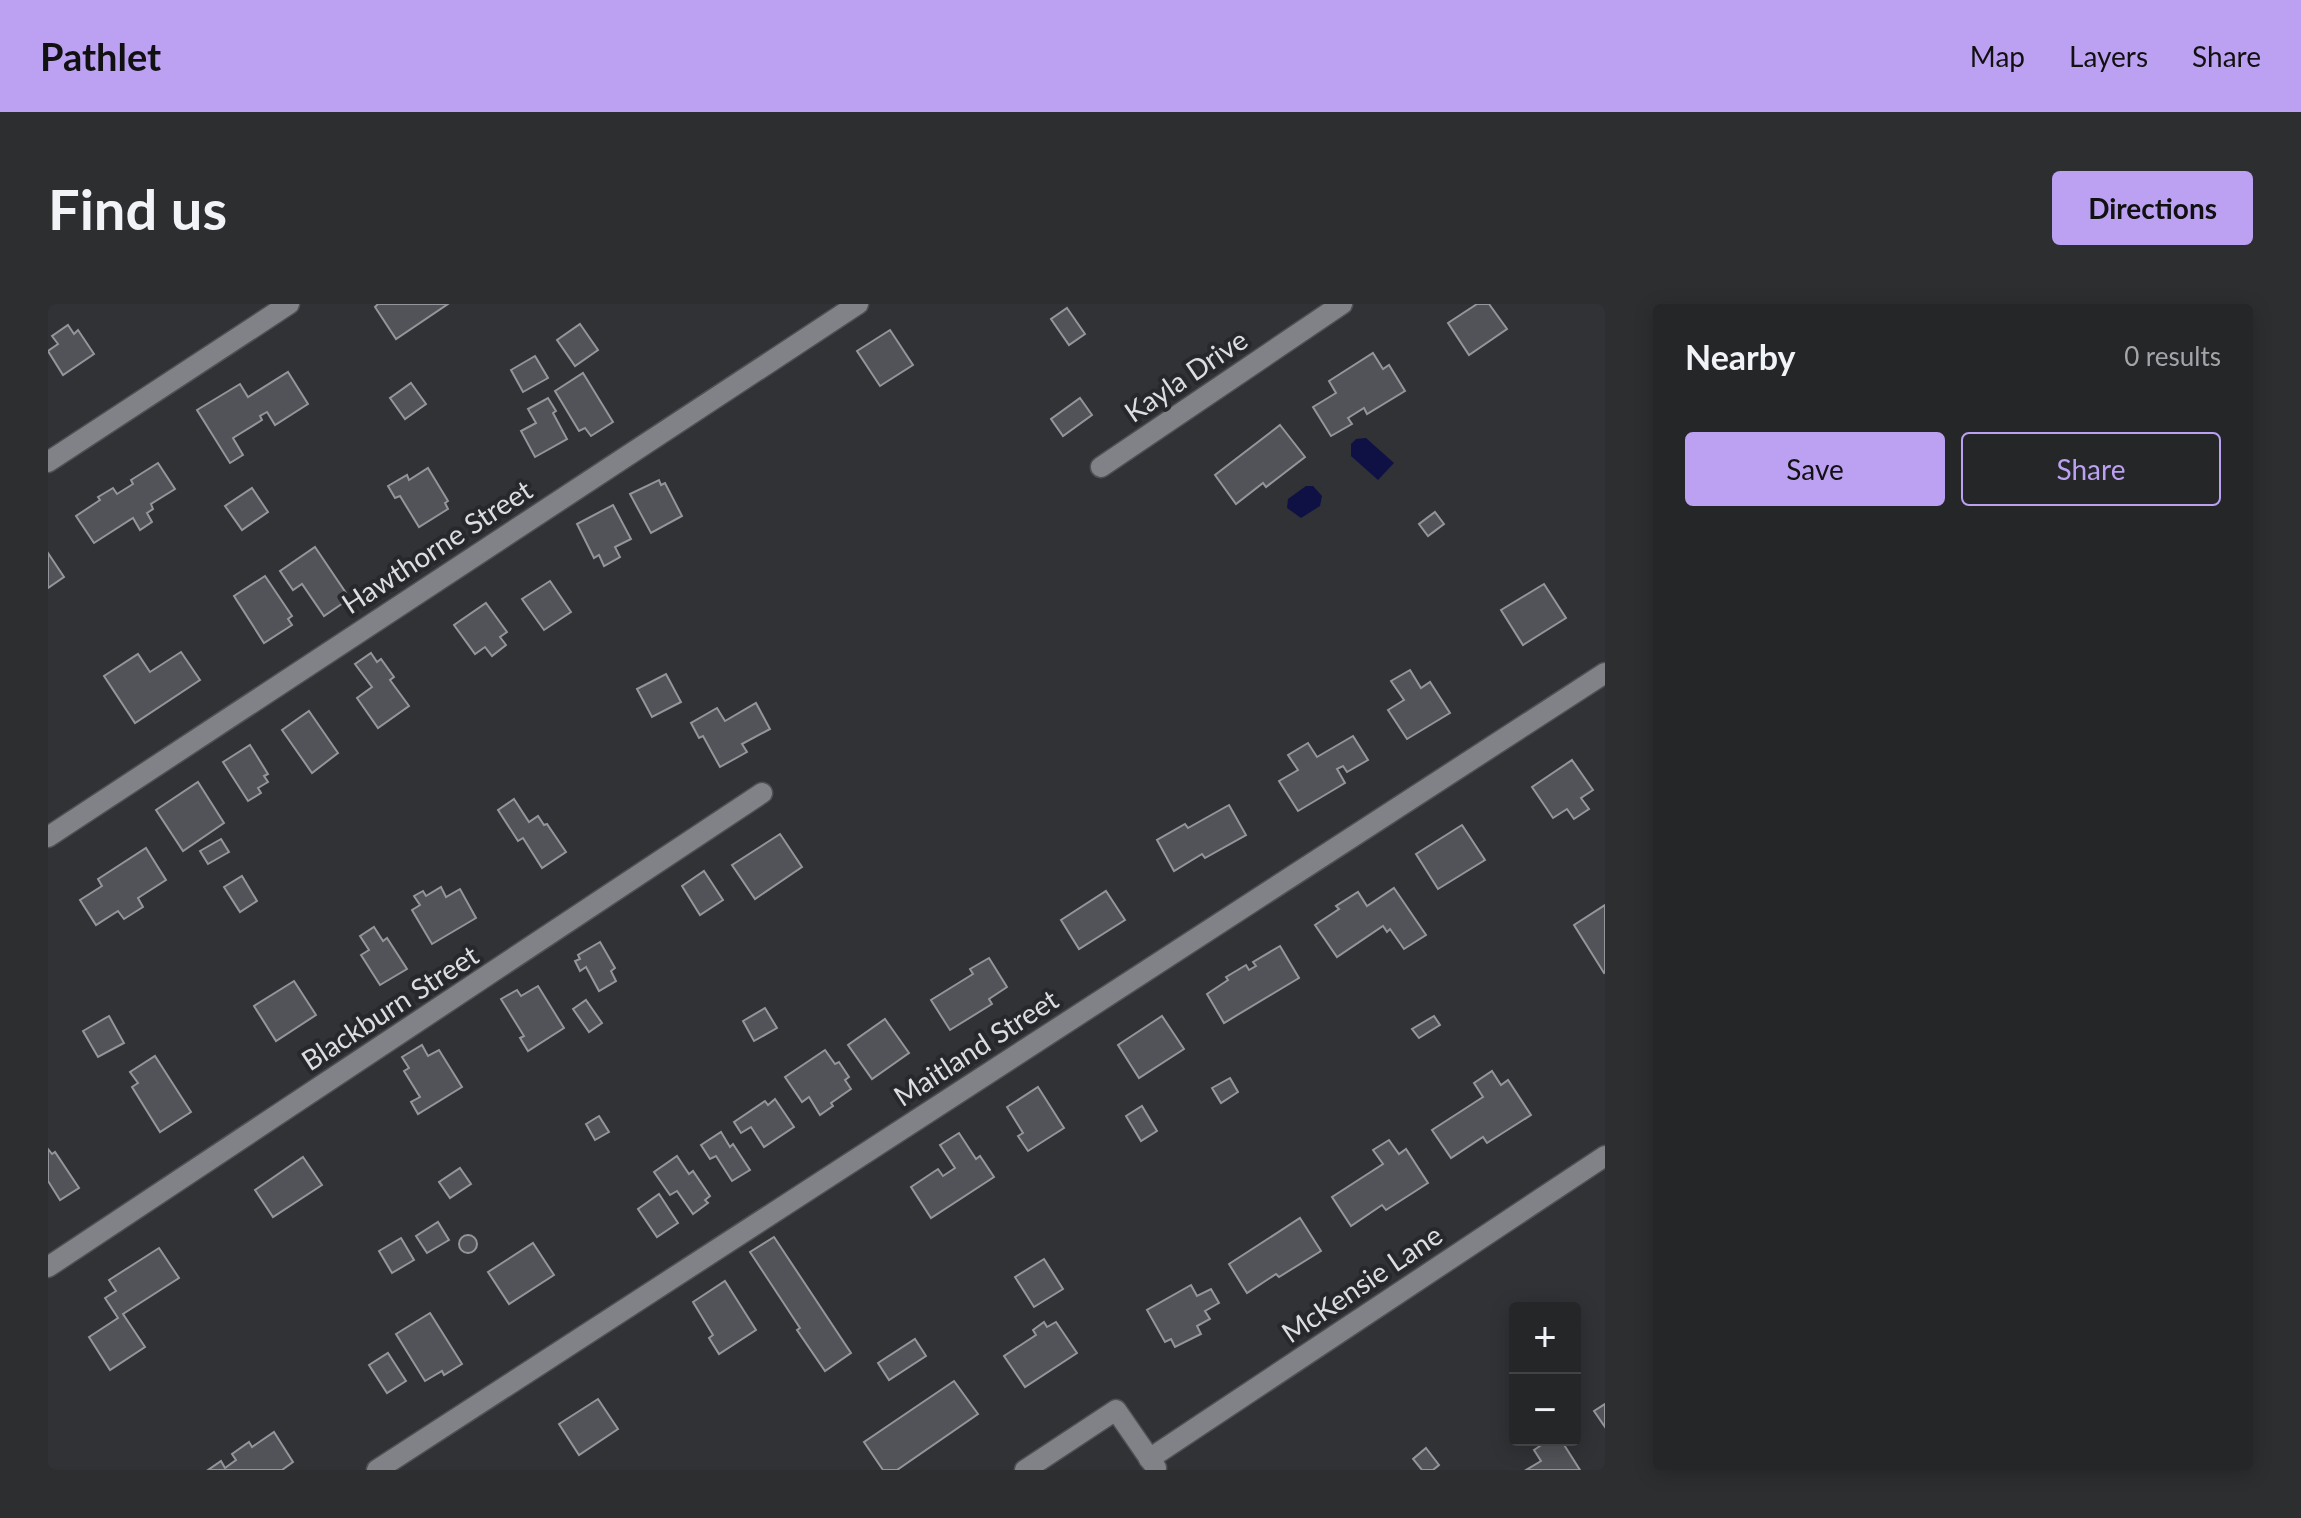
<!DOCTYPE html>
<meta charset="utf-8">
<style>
body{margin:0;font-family:Lato,sans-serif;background:#2c2e30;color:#f1f3f6}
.controls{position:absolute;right:24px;bottom:24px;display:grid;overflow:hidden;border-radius:8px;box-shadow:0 4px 20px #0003}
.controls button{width:72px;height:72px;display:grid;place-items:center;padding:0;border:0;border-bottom:2px solid #414345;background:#242628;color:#f1f3f6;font:40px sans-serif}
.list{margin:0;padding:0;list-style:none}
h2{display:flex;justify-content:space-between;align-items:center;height:104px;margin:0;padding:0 32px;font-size:34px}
h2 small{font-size:26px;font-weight:400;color:#a3a5a8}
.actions{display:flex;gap:16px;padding:24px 32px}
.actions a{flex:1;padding:18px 0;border:2px solid #bca0f2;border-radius:8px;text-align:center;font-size:28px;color:#bca0f2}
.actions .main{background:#bca0f2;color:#111}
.map{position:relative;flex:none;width:1557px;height:1166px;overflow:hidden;border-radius:8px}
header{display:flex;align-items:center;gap:48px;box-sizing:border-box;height:112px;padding:0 40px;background:#bca0f2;color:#111}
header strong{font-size:38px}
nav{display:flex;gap:44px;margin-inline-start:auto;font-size:28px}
.intro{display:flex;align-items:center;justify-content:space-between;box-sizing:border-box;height:192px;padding:0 48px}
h1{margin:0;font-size:56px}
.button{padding:20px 36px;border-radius:8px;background:#bca0f2;color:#111;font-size:28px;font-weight:700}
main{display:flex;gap:48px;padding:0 48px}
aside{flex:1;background:#242628;border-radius:8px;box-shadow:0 4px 20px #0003}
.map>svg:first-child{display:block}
.water{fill:#0f1144}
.building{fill:#525358;stroke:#93959a;stroke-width:2}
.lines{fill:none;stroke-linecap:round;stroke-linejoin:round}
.minor-casing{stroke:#4f5054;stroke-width:23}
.minor{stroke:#818287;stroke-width:20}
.labels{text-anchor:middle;stroke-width:8;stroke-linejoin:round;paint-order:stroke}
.street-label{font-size:28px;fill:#dcdde0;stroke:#27282c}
</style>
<header>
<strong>Pathlet</strong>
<nav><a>Map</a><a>Layers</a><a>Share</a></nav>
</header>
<div class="intro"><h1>Find us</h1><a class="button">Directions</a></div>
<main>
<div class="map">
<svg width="1557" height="1166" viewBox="0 0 1557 1166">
<rect width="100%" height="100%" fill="#303236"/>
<g class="water">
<path d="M1318 134 1346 159 1330 176 1303 152V140L1308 135Z"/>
<path d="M1258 182H1265L1274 192 1272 202 1253 214 1239 204 1240 195Z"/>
</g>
<g class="building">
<path d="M330 0H400L348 35 327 3Z"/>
<path d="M1429 0H1441L1459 25 1421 51 1400 19Z"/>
<path d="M1019 4 1037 30 1021 41 1003 15Z"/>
<path d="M532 20 550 46 527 62 509 36Z"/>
<path d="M20 21 26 30 30 26 46 50 15 71 0 47 10 40 4 32Z"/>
<path d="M842 26 865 61 832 82 809 47Z"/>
<path d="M1325 49 1335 65 1341 61 1357 87 1319 110 1316 104 1300 114 1304 120 1283 132 1265 103 1288 89 1281 77Z"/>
<path d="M487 52 500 74 475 88 463 66Z"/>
<path d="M240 68 260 100 227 121 219 108 212 112 214 116 185 134 195 151 182 159 149 106 192 80 200 93Z"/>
<path d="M535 69 565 118 543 132 537 124 531 127 507 87Z"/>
<path d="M363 79 378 100 357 115 342 94Z"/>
<path d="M500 94 508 107 505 109 519 135 487 153 473 127 488 119 480 105Z"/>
<path d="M1032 94 1044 111 1015 132 1003 115Z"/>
<path d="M1232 121 1257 153 1218 183 1215 179 1188 200 1167 171Z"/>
<path d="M110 159 127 185 103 200 105 205 99 209 104 218 92 226 85 214 46 239 28 212 52 196 50 193 65 184 69 190 85 180 83 176Z"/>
<path d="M380 164 400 197 397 199 400 205 371 223 352 192 347 194 340 182 359 171 361 176Z"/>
<path d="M611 176 613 181 617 179 634 212 603 229 582 190Z"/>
<path d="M204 184 220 208 194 226 177 202Z"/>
<path d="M565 201 583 235 567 243 572 253 556 262 551 251 546 254 529 220Z"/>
<path d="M1387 208 1396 220 1380 232 1371 220Z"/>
<path d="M267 243 298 289 295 292 298 297 276 312 254 280 245 286 232 267Z"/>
<path d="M0 249 16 273 0 284Z"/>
<path d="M217 272 244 312 240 315 244 321 216 339 186 292Z"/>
<path d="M502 277 523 308 496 326 474 295Z"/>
<path d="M1496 280 1518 314 1475 341 1453 306Z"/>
<path d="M438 299 459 328 452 333 458 341 444 352 437 343 427 350 406 321Z"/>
<path d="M133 348 152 376 87 419 56 372 90 350 102 368Z"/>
<path d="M323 349 329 358 333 355 346 373 342 376 361 402 330 424 309 394 324 383 307 360Z"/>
<path d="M1362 366 1373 384 1382 378 1402 409 1359 435 1340 406 1356 396 1343 377Z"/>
<path d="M618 370 633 398 604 413 589 385Z"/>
<path d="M708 399 722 425 694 440 699 448 672 463 655 432 651 434 643 419 669 404 677 417Z"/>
<path d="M261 407 290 449 264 469 234 426Z"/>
<path d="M1305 432 1320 456 1299 468 1295 462 1289 465 1297 479 1250 507 1231 477 1250 466 1240 451 1260 439 1269 453Z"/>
<path d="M202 441 220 470 216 472 220 478 210 484 213 489 200 497 175 458Z"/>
<path d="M1524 456 1545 486 1533 494 1541 505 1526 515 1519 505 1505 514 1484 483Z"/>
<path d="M150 478 176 519 135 547 108 506Z"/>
<path d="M466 495 481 518 490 512 496 521 499 520 518 548 494 564 475 534 470 537 450 506Z"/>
<path d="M1181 501 1198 531 1157 554 1154 550 1126 567 1109 536 1137 520 1140 524Z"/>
<path d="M1414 521 1437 556 1390 585 1368 550Z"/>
<path d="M732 530 754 563 707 595 684 561Z"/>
<path d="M173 535 181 548 160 560 152 547Z"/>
<path d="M98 544 118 576 90 594 95 603 76 615 70 607 48 621 32 596 54 582 50 575Z"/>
<path d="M656 567 675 596 652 611 634 582Z"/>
<path d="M194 572 209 597 192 608 176 583Z"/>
<path d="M393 583 398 593 412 585 428 614 384 640 364 606 372 601 366 592 375 587 378 592Z"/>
<path d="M1346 584 1378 631 1356 645 1342 625 1339 628 1335 622 1289 653 1267 621 1291 605 1288 602 1310 588 1319 602Z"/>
<path d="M1058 587 1077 616 1031 645 1013 616Z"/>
<path d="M1557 601V668L1556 669 1526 621Z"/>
<path d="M326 623 335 637 339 634 359 665 332 681 313 651 321 646 312 632Z"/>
<path d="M552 638 567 664 563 667 568 677 551 687 538 663 532 667 527 657 532 655 530 651Z"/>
<path d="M1232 642 1251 674 1176 719 1159 690 1180 676 1178 673 1198 661 1201 666 1208 662 1205 658Z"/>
<path d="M941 654 959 683 941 695 944 700 902 726 883 696 925 670 922 665Z"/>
<path d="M246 677 268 711 228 737 206 702Z"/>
<path d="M490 682 516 724 480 747 472 734 476 732 453 695 469 686 473 692Z"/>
<path d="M538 696 554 719 541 728 525 705Z"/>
<path d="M717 704 729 724 706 737 695 717Z"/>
<path d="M61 712 76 739 50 753 35 727Z"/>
<path d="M1114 712 1136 745 1091 774 1070 741Z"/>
<path d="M1386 712 1392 721 1371 734 1364 725Z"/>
<path d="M837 715 861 749 824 775 800 741Z"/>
<path d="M374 741 380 752 391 746 414 783 370 810 363 798 372 793 356 767 361 764 354 753Z"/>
<path d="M777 746 787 760 791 758 801 773 797 776 803 785 783 799 785 802 772 811 761 793 754 798 737 773Z"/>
<path d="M107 752 143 808 112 828 84 783 90 779 82 768Z"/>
<path d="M1444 767 1453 781 1460 776 1483 811 1439 839 1435 833 1403 854 1384 826 1435 793 1426 779Z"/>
<path d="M1182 774 1190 788 1173 799 1164 784Z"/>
<path d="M990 783 1016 824 980 847 970 832 975 829 959 803Z"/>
<path d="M727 795 746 823 716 843 703 823 693 829 686 818 717 797 720 801Z"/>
<path d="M1094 802 1109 827 1093 837 1078 812Z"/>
<path d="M551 812 561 828 547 836 538 820Z"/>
<path d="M673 828 682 843 685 840 702 866 684 877 668 852 662 855 653 841Z"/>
<path d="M911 829 928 855 932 852 946 873 883 914 863 883 890 865 895 872 907 864 892 841Z"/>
<path d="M1341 836 1351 850 1358 845 1380 879 1338 906 1334 901 1303 922 1284 893 1335 860 1325 846Z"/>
<path d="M0 845 4 850 7 848 31 884 12 896 0 877Z"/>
<path d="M629 852 641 870 645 867 662 892 657 896 660 899 645 910 629 887 622 891 606 868Z"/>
<path d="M255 853 274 881 225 913 207 886Z"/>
<path d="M412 864 423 880 402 894 391 878Z"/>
<path d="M611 890 630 919 609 933 590 905Z"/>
<path d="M1252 914 1273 947 1231 973 1228 970 1199 989 1181 960Z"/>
<path d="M390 918 401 936 379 949 368 932Z"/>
<circle cx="420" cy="940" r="9"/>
<path d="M726 933 803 1049 777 1067 749 1026 752 1024 702 948Z"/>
<path d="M353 934 366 956 344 969 331 947Z"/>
<path d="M485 939 506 971 461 1000 440 968Z"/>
<path d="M111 944 131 974 75 1010 97 1043 62 1066 41 1033 70 1014 57 994 68 987 61 976Z"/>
<path d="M996 955 1015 985 986 1003 967 973Z"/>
<path d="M677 977 708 1026 671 1050 661 1034 665 1031 645 998Z"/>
<path d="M1143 981 1149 992 1163 985 1171 999 1157 1007 1162 1015 1149 1022 1153 1030 1127 1043 1123 1035 1117 1038 1099 1006Z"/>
<path d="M382 1009 414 1060 396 1071 394 1067 377 1077 348 1030Z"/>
<path d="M996 1018 999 1023 1008 1018 1029 1049 977 1083 956 1052 988 1031 985 1026Z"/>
<path d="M867 1035 878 1052 841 1076 830 1059Z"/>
<path d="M340 1049 358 1077 339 1089 321 1061Z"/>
<path d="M906 1077 930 1110 849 1166H835L816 1138Z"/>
<path d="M550 1095 570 1125 531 1151 511 1120Z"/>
<path d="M1557 1100V1123L1546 1107Z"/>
<path d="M226 1128 245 1158 234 1166H160L173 1157 177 1164 188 1156 184 1150 201 1138 204 1143Z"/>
<path d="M1501 1136H1513L1532 1166H1478L1493 1157 1486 1146Z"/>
<path d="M1378 1144 1391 1161 1385 1166H1374L1365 1155Z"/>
</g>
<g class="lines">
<defs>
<g id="minor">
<path d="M0 158 241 0"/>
<path d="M1053 163 1294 0"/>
<path d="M0 533 810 0"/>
<path d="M0 963 714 489"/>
<path d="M1101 1155 1557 852"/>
<path d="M329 1166 1557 369"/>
<path d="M977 1166 1068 1106 1108 1164"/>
</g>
</defs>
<use href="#minor" class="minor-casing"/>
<use href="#minor" class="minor"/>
</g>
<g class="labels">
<g class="street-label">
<text transform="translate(1138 72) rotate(-34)" y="10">Kayla Drive</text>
<text transform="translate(389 243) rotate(-33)" y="10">Hawthorne Street</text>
<text transform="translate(342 704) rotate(-33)" y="10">Blackburn Street</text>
<text transform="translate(928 744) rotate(-33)" y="10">Maitland Street</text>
<text transform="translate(1314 980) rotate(-34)" y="10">McKensie Lane</text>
</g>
</g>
</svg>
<div class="controls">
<button>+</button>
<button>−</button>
</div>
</div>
<aside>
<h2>Nearby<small>0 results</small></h2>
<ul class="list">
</ul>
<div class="actions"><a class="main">Save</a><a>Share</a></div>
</aside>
</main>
